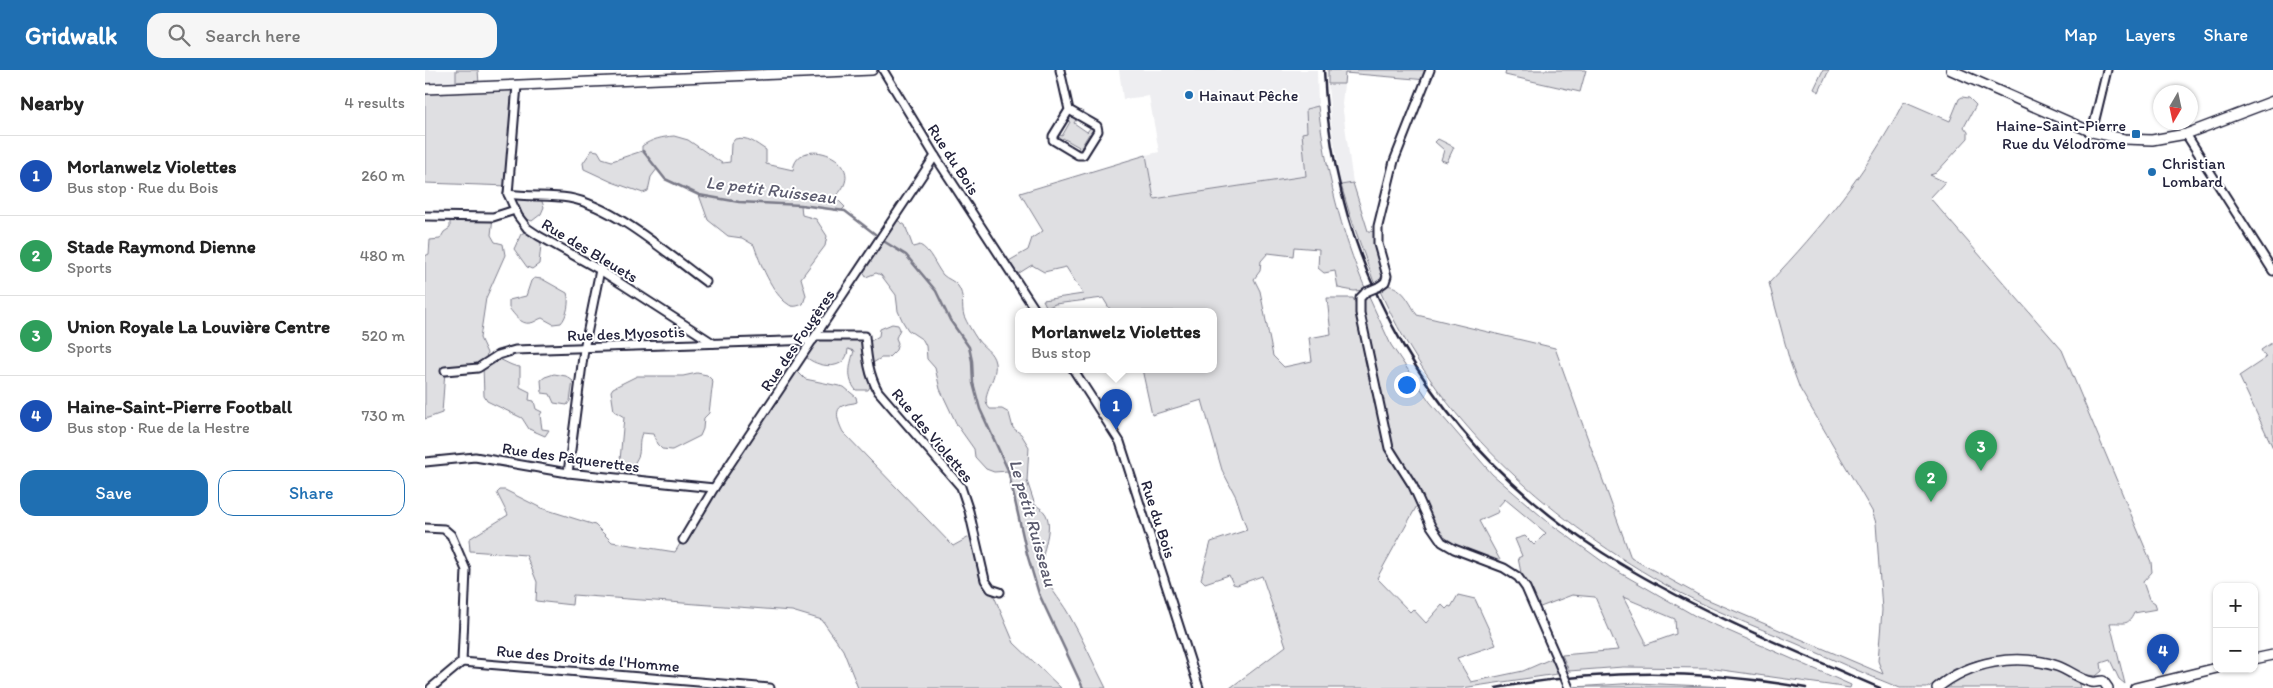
<!DOCTYPE html>
<meta charset="utf-8">
<style>
body{margin:0;font-family:Itim,sans-serif;background:#f6f6f6;color:#222}
.controls{position:absolute;right:15px;bottom:15px;display:grid;overflow:hidden;border-radius:10px;box-shadow:0 1px 4px #0004}
.controls button{width:45px;height:45px;display:grid;place-items:center;padding:0;border:0;border-bottom:1px solid #e0e0e0;background:#fff;color:#222;font:25px sans-serif}
.compass{position:absolute;left:1728px;top:15px;width:45px;height:45px;border-radius:50%;background:#fff;box-shadow:0 1px 4px #0004;rotate:189deg}
.you{position:absolute;left:981px;top:314px;width:18px;height:18px;margin:-12px;border:4px solid #fff;border-radius:50%;background:#1a73e8;box-shadow:0 0 0 8px #1a73e833}
.badge{display:grid;place-items:center;width:32px;height:32px;border-radius:50%;background:#1f6fb2;color:#fff;font-size:16px;font-weight:700}
.pin{position:absolute;translate:-50% -41px;filter:drop-shadow(0 1px 2px #0008)}
.pin::after{content:'';position:absolute;top:26px;width:18px;height:15px;background:inherit;clip-path:polygon(0 0,100% 0,50% 100%)}
.popup{position:absolute;left:590px;top:238px;width:202px;height:65px;box-sizing:border-box;display:grid;place-content:center;border-radius:10px;background:#fff;filter:drop-shadow(0 1px 4px #0005);font-size:16px;white-space:nowrap;color:#767676}
.popup b{font-size:19px;color:#222}
.popup::after{content:'';position:absolute;left:50%;top:100%;margin-left:-10px;border:10px solid transparent;border-top-color:#fff}
.list{margin:0;padding:0;list-style:none}
h2{display:flex;justify-content:space-between;align-items:center;height:65px;margin:0;padding:0 20px;font-size:21px}
h2 small{font-size:16px;font-weight:400;color:#767676}
.list li{display:grid;grid-template-columns:32px 1fr auto;gap:15px;align-items:center;box-sizing:border-box;height:80px;padding:0 20px;border-top:1px solid #e0e0e0}
.list b{display:block;font-size:19px;white-space:nowrap}
.list p{margin:0;font-size:16px;white-space:nowrap;color:#767676}
.list em{font-size:16px;font-style:normal;color:#767676}
.actions{display:flex;gap:10px;padding:15px 20px}
.actions a{flex:1;padding:11px 0;border:1px solid #1f6fb2;border-radius:15px;text-align:center;font-size:18px;color:#1f6fb2}
.actions .main{background:#1f6fb2;color:#fff}
.icon{flex:none;width:28px;height:28px;fill:none;stroke:currentColor;stroke-width:2;stroke-linecap:round;stroke-linejoin:round}
.map{position:relative;flex:none;width:1848px;height:618px;overflow:hidden}
header{display:flex;align-items:center;gap:30px;box-sizing:border-box;height:70px;padding:0 25px;background:#1f6fb2;color:#fff}
header strong{font-size:24px}
nav{display:flex;gap:28px;margin-inline-start:auto;font-size:18px}
.search{width:350px;height:45px;background:#f6f6f6;display:flex;align-items:center;gap:12px;box-sizing:border-box;padding:0 18px;border-radius:15px;color:#767676;font-size:19px}
main{display:flex}
aside{flex:1;background:#fff}
.map>svg:first-child{display:block}
.built{fill:#eeeef1}
.green{fill:#dfdfe2;stroke:#80808e;fill-rule:evenodd}
.lines{fill:none;stroke-linecap:round;stroke-linejoin:round}
.stream{stroke:#7a7a88;stroke-width:2.5}
.minor-casing{stroke:#22223b;stroke-width:11}
.tertiary-casing{stroke:#22223b;stroke-width:12}
.minor{stroke:#fff;stroke-width:7}
.tertiary{stroke:#fff;stroke-width:9}
.rail{stroke:#22223b;stroke-width:2.5}
.minor-bridge-casing{stroke:#22223b;stroke-width:11;stroke-linecap:butt}
.minor-bridge{stroke:#fff;stroke-width:7}
.poi-dot{fill:#1f6fb2;stroke:#fff;stroke-width:2}
.labels{text-anchor:middle;stroke-width:4;stroke-linejoin:round;paint-order:stroke}
.poi-label{font-size:16px;fill:#22223b;stroke:#fff;text-anchor:start}
.street-label{font-size:16px;fill:#22223b;stroke:#fff}
.water-label{font-size:18px;font-style:italic;fill:#5c5c6f;stroke:#fff}
</style>
<header>
<strong>Gridwalk</strong>
<div class="search"><svg class="icon" aria-label="search" viewBox="0 0 24 24"><circle cx="10" cy="10" r="6"/><path d="M15 15l6 6"/></svg>Search here</div>
<nav><a>Map</a><a>Layers</a><a>Share</a></nav>
</header>
<main>
<aside>
<h2>Nearby<small>4 results</small></h2>
<ul class="list">
<li><span class="badge" style="background:#1a4fb4">1</span><div><b>Morlanwelz Violettes</b><p>Bus stop · Rue du Bois</p></div><em>260 m</em></li>
<li><span class="badge" style="background:#2e9e5b">2</span><div><b>Stade Raymond Dienne</b><p>Sports</p></div><em>480 m</em></li>
<li><span class="badge" style="background:#2e9e5b">3</span><div><b>Union Royale La Louvière Centre</b><p>Sports</p></div><em>520 m</em></li>
<li><span class="badge" style="background:#1a4fb4">4</span><div><b>Haine-Saint-Pierre Football</b><p>Bus stop · Rue de la Hestre</p></div><em>730 m</em></li>
</ul>
<div class="actions"><a class="main">Save</a><a>Share</a></div>
</aside>
<div class="map">
<svg width="1848" height="618" viewBox="0 0 1848 618">
<rect width="100%" height="100%" fill="#fff"/>
<filter id="ink" filterUnits="userSpaceOnUse"><feTurbulence type="fractalNoise" baseFrequency=".02" numOctaves="2"/><feDisplacementMap in="SourceGraphic" scale="10" xChannelSelector="R" yChannelSelector="G"/><feConvolveMatrix kernelMatrix="1 2 1 2 8 2 1 2 1" color-interpolation-filters="sRGB"/></filter>
<g filter="url(#ink)">
<g class="built">
<path d="M0 0H31V15L0 19Z"/>
<path d="M694 0H892L893 36 881 39 882 62 877 64 881 106 729 129 721 85 734 82 724 26 698 29Z"/>
<path d="M903 14H919L917 34 928 113 916 115 906 53Z"/>
</g>
<g class="green">
<path d="M31 0H53L54 14 31 15Z"/>
<path d="M903 0H1005L1002 10 920 3 919 14H903Z"/>
<path d="M1081 0H1161L1155 22 1080 5Z"/>
<path d="M1398 0H1404L1394 22 1389 19Z"/>
<path d="M92 15 84 116 0 113V19Z"/>
<path d="M1537 27 1544 28 1551 35 1539 57 1543 62V68L1511 103 1505 105 1520 112 1505 128 1637 280 1726 492 1727 502 1718 512 1724 529 1730 533 1732 539 1709 543C1703 557 1698 552 1685 553L1700 614 1694 609 1685 590 1676 593 1677 601 1671 606 1655 604 1653 608 1656 618H1516L1531 605 1597 590 1596 585C1571 585 1542 590 1521 604 1515 608 1508 615 1502 618 1495 618 1482 618 1475 618 1439 604 1405 588 1370 573 1327 555 1281 538 1239 514 1118 445 1013 350 955 221L956 215C977 214 983 230 992 245L1130 278 1206 488 1279 528 1458 604 1453 591 1457 540 1451 453 1447 441 1375 319 1365 292 1344 213C1396 158 1443 101 1478 33L1481 32 1525 51 1534 29Z"/>
<path d="M893 36C901 100 915 161 941 220L929 221 913 218 910 201 899 203 893 198 894 179 869 177 868 186 843 183 836 191 835 201 829 209 835 221 848 286 859 297 887 291 884 268 906 264 902 228H928L935 243 936 231 943 225 966 275 1005 332 1067 404 1123 452 1185 497 1272 547 1426 615 1425 618 1283 598 1198 597 1144 601 1137 585 1193 580 1170 527 1147 525 1110 539 1093 507 1096 503 1093 488 1097 486 1090 469 1100 466 1109 475 1121 463 1080 429 1072 438 1074 442 1054 451 1075 490 1074 492 1023 476 994 432 952 508 985 542 988 539 1001 553 1017 535 1021 539 1024 536 1026 537 1033 525 1050 529 1071 575 1032 588 1046 612 1098 601 1130 587 1132 604 1037 618H805L861 576 837 506 812 515 808 514 804 505 780 513 776 509 786 472 822 460 811 427 797 400 777 330 727 345 717 299H788V241H686L678 228 630 234 622 238 618 230 658 224 641 197 619 202 607 195 591 205 582 192 603 180 607 168 618 161 595 123 721 85 729 129 881 106 877 63 882 62 881 39ZM1198 527 1250 549 1251 564 1220 575V570Z"/>
<path d="M644 45 652 48 649 53 662 62 666 57 669 59 667 65 664 64 656 77 660 80 658 83 651 82 654 77 638 68 635 72 631 69 632 63 637 66 645 52 641 50Z"/>
<path d="M249 66 263 70 297 93 305 92 306 74 310 69C323 66 330 73 341 80V94L368 100C372 62 449 91 410 127L420 137 416 141 376 135 377 145 391 149 402 166 400 176 376 208 381 225 378 234C373 236 367 238 363 234 348 225 334 191 329 175L317 168 303 166 283 150 274 125 240 109 232 99 226 107 223 121 218 123 187 112 159 99 158 93 167 80 173 81 177 88 187 91 217 81V76C227 69 237 67 249 66Z"/>
<path d="M1013 69 1029 77 1022 92 1016 90 1019 80 1010 72Z"/>
<path d="M928 113 943 161 952 162 959 207 950 215 925 145 916 115Z"/>
<path d="M88 128 116 129 119 137 116 144 107 151 93 146Z"/>
<path d="M25 147H68L66 165 70 172 78 174 80 185 61 228 55 268 62 283 60 293 69 287C79 290 85 296 95 297V317L105 322 104 330 109 331 111 339 117 342 115 345 117 359 124 360 120 366 104 359 97 348 62 331 59 326 58 296 20 301 17 343 0 349V186L4 184 5 170 15 169 19 162 25 158Z"/>
<path d="M469 148 480 155 488 177 495 175C506 181 510 195 518 205 522 209 530 211 533 216 540 226 536 236 539 246 542 253 548 263 552 269 558 278 568 281 570 293 573 310 553 326 565 339H577L584 343 588 358 596 364 604 377 602 411 610 435C638 448 613 480 618 500 622 516 635 529 643 543 657 567 668 593 681 618H658L614 524 602 484 583 401 569 402 561 399 550 387 549 379 532 355 515 319 510 298 502 289 501 276 498 270 483 260 478 252 473 241 471 225 456 205 451 203 441 207 437 200Z"/>
<path d="M104 160 114 166 116 175 114 194 107 199 102 197 89 179 96 164Z"/>
<path d="M109 208 117 209 142 223C145 231 142 247 136 253L128 254 117 248C113 249 109 253 105 253 96 255 89 244 84 238V230L101 226 106 211Z"/>
<path d="M467 254 473 255 475 259 471 268 473 273 471 280 463 288H456L443 296 448 312 443 320H431C421 309 425 294 429 281L423 279C422 302 392 298 380 286L391 266H433L441 274 454 266 455 259Z"/>
<path d="M1848 272V378L1814 306 1841 288 1836 280Z"/>
<path d="M371 300 380 309 419 317 431 327 432 332C428 334 424 333 420 335 407 338 414 354 418 362L528 476 548 465 566 519 589 573 636 618H433L418 580 397 550 367 541 148 525 147 535 111 531 112 512 101 485 45 481 44 469 83 445 72 423 75 420H80L116 438 170 455 187 472 250 482 289 418Z"/>
<path d="M272 303 282 305 288 311 284 343 279 348 278 359 275 366 247 380 237 379 232 374 228 364 217 363C214 370 215 377 214 384 212 391 208 392 207 403L204 405 197 404 194 401 199 347 189 341 186 321 188 318 212 306H258Z"/>
<path d="M129 304 141 306 148 311 145 331 142 335 129 333 125 324 117 323 116 310 120 307Z"/>
<path d="M1212 613 1302 617H1149Z"/>
</g>
<g class="lines">
<g class="stream">
<path d="M218 81 240 109 274 125 314 132 376 135 420 141 450 164"/>
<path d="M460 172 481 185 511 221 525 250 544 277 547 291 548 313 555 339 583 400 602 484 614 524 658 618"/>
</g>
<defs>
<g id="minor">
<path d="M458 0 510 86 611 241"/>
<path d="M635 0 644 40 628 66V70L653 85H658L673 61 672 56 644 40"/>
<path d="M92 15 83 124 93 146 102 158 114 166 175 200 288 273"/>
<path d="M1667 62 1682 0"/>
<path d="M1761 64 1848 201"/>
<path d="M83 124C103 127 124 125 144 128 189 136 244 185 281 212"/>
<path d="M0 146 68 147 90 140"/>
<path d="M953 217 960 212 962 206 953 174V156L969 91 1005 0"/>
<path d="M941 222 935 228V243L964 378 988 416 1006 456 1017 472 1029 479 1079 498 1093 507 1101 518 1132 589"/>
<path d="M391 266H440C442 286 443 303 453 321L536 417 544 441 560 510 566 519 575 522"/>
<path d="M648 299 695 372 774 618"/>
<path d="M20 301 53 298 73 285 90 280 388 270"/>
<path d="M0 392 50 387 143 403 289 418"/>
<path d="M143 403 159 279 175 200"/>
<path d="M0 458 19 459 26 465 41 500 37 592"/>
<path d="M258 470 289 418 510 86"/>
<path d="M6 618 37 592 345 618"/>
</g>
<g id="tertiary">
<path d="M1526 0 1667 62 1699 69 1727 70 1761 64 1848 31"/>
<path d="M0 19 447 0"/>
<path d="M1829 589 1848 585"/>
<path d="M1512 618C1545 591 1591 583 1632 596 1644 600 1655 610 1667 612 1670 613 1674 611 1678 611L1683 618"/>
<path d="M1710 618 1792 598"/>
</g>
</defs>
<use href="#minor" class="minor-casing"/>
<use href="#tertiary" class="tertiary-casing"/>
<use href="#minor" class="minor"/>
<use href="#tertiary" class="tertiary"/>
<g class="rail">
<path d="M899 0C908 200 1009 375 1178 483 1265 538 1360 577 1455 618"/>
<path d="M1071 618C1174 599 1278 599 1381 618"/>
</g>
<defs>
<g id="minor-bridge">
<path d="M941 222 953 217"/>
<path d="M1132 589 1144 618"/>
</g>
</defs>
<use href="#minor-bridge" class="minor-bridge-casing"/>
<use href="#minor-bridge" class="minor-bridge"/>
</g>
</g>
<g class="poi-dot">
<circle cx="764" cy="25" r="5"/>
<rect x="1706" y="59" width="10" height="10" rx="2.5"/>
<circle cx="1727" cy="102" r="5"/>
</g>
<g class="labels">
<g class="poi-label">
<text x="774" y="31">Hainaut Pêche</text>
<text x="1701" y="61" text-anchor="end">Haine-Saint-Pierre<tspan x="1701" dy="18">Rue du Vélodrome</tspan></text>
<text x="1737" y="99">Christian<tspan x="1737" dy="18">Lombard</tspan></text>
</g>
<g class="street-label">
<text transform="translate(529 89) rotate(57)" y="6">Rue du Bois</text>
<text transform="translate(165 180) rotate(31)" y="6">Rue des Bleuets</text>
<text transform="translate(201 263) rotate(-2)" y="6">Rue des Myosotis</text>
<text transform="translate(372 270) rotate(-56)" y="6">Rue des Fougères</text>
<text transform="translate(508 365) rotate(50)" y="6">Rue des Violettes</text>
<text transform="translate(146 387) rotate(8)" y="6">Rue des Pâquerettes</text>
<text transform="translate(734 449) rotate(72)" y="6">Rue du Bois</text>
<text transform="translate(163 588) rotate(5)" y="6">Rue des Droits de l'Homme</text>
</g>
<g class="water-label">
<text transform="translate(346 120) rotate(7)" y="6">Le petit Ruisseau</text>
<text transform="translate(608 453) rotate(74)" y="6">Le petit Ruisseau</text>
</g>
</g>
</svg>
<div class="controls">
<button>+</button>
<button>−</button>
</div>
<svg class="compass" viewBox="-18 -18 36 36"><path d="M0-13l5 13h-10z" fill="#e53935"/><path d="M0 13l5-13h-10z" fill="#767676"/></svg>
<div class="you"></div>
<div class="pin badge" style="left:691px;top:360px;background:#1a4fb4">1</div>
<div class="popup"><b>Morlanwelz Violettes</b>Bus stop</div>
<div class="pin badge" style="left:1506px;top:432px;background:#2e9e5b">2</div>
<div class="pin badge" style="left:1556px;top:401px;background:#2e9e5b">3</div>
<div class="pin badge" style="left:1738px;top:605px;background:#1a4fb4">4</div>
</div>
</main>
